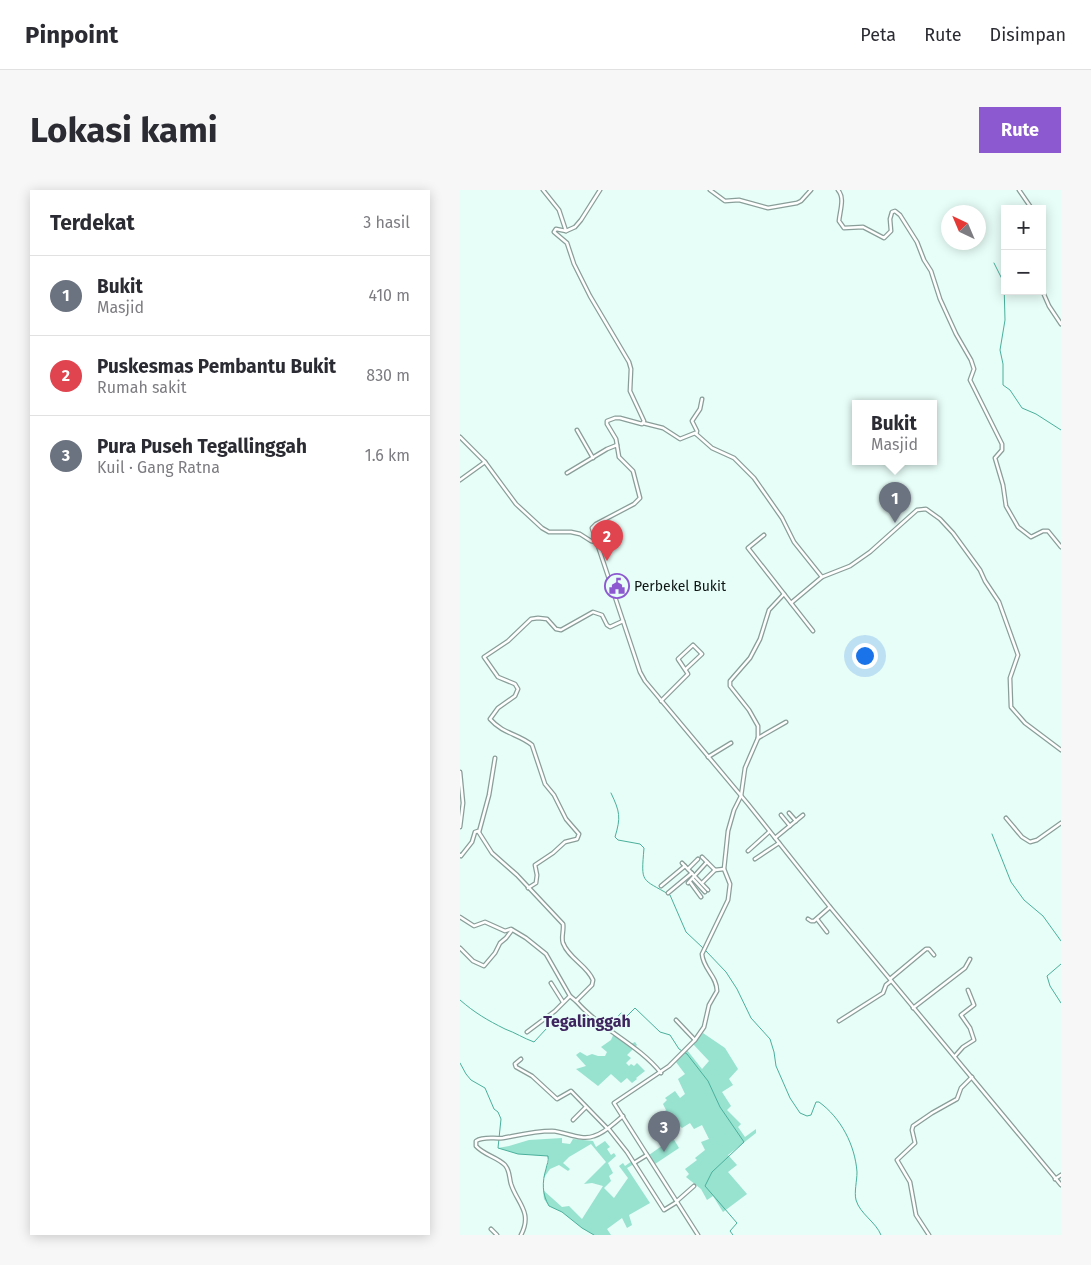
<!DOCTYPE html>
<html lang="id">
<meta charset="utf-8">
<style>
body{margin:0;font-family:"Fira Sans",sans-serif;background:#f7f7f7;color:#2b2b33}
.controls{position:absolute;right:15px;top:15px;display:grid;overflow:hidden;border-radius:0px;box-shadow:0 2px 12px #0003}
.controls button{width:45px;height:45px;display:grid;place-items:center;padding:0;border:0;border-bottom:1px solid #e1e1e2;background:#fff;color:#2b2b33;font:25px sans-serif}
.compass{position:absolute;left:481px;top:15px;width:45px;height:45px;border-radius:50%;background:#fff;box-shadow:0 2px 12px #0003;rotate:316deg}
.you{position:absolute;left:404px;top:465px;width:18px;height:18px;margin:-12px;border:4px solid #fff;border-radius:50%;background:#1a73e8;box-shadow:0 0 0 8px #1a73e833}
.badge{display:grid;place-items:center;width:32px;height:32px;border-radius:50%;background:#8d59d1;color:#fff;font-size:16px;font-weight:700}
.pin{position:absolute;translate:-50% -41px;filter:drop-shadow(0 1px 2px #0008)}
.pin::after{content:'';position:absolute;top:26px;width:18px;height:15px;background:inherit;clip-path:polygon(0 0,100% 0,50% 100%)}
.popup{position:absolute;left:392px;top:210px;width:85px;height:65px;box-sizing:border-box;display:grid;place-content:center;border-radius:0px;background:#fff;filter:drop-shadow(0 1px 4px #0005);font-size:16px;white-space:nowrap;color:#7c7c81}
.popup b{font-size:19px;color:#2b2b33}
.popup::after{content:'';position:absolute;left:50%;top:100%;margin-left:-10px;border:10px solid transparent;border-top-color:#fff}
.list{margin:0;padding:0;list-style:none}
h2{display:flex;justify-content:space-between;align-items:center;height:65px;margin:0;padding:0 20px;font-size:21px}
h2 small{font-size:16px;font-weight:400;color:#7c7c81}
.list li{display:grid;grid-template-columns:32px 1fr auto;gap:15px;align-items:center;box-sizing:border-box;height:80px;padding:0 20px;border-top:1px solid #e1e1e2}
.list b{display:block;font-size:19px;white-space:nowrap}
.list p{margin:0;font-size:16px;white-space:nowrap;color:#7c7c81}
.list em{font-size:16px;font-style:normal;color:#7c7c81}
.map{position:relative;flex:none;width:601px;height:1045px;overflow:hidden;border-radius:0px}
header{display:flex;align-items:center;gap:30px;box-sizing:border-box;height:70px;padding:0 25px;background:#fff;border-bottom:1px solid #e1e1e2}
header strong{font-size:24px}
nav{display:flex;gap:28px;margin-inline-start:auto;font-size:18px}
.intro{display:flex;align-items:center;justify-content:space-between;box-sizing:border-box;height:120px;padding:0 30px}
h1{margin:0;font-size:35px}
.button{padding:12px 22px;border-radius:0px;background:#8d59d1;color:#fff;font-size:18px;font-weight:700}
main{display:flex;gap:30px;padding:0 30px}
aside{flex:1;background:#fff;border-radius:0px;box-shadow:0 2px 12px #0003}
.map>svg:first-child{display:block}
.green{fill:#98e2d0}
.lines{fill:none;stroke-linecap:round;stroke-linejoin:round}
.stream{stroke:#4ab09b;stroke-width:1}
.minor-casing{stroke:#8a9e99;stroke-width:5}
.minor{stroke:#fff;stroke-width:2.5}
.labels{text-anchor:middle;stroke-width:4;stroke-linejoin:round;paint-order:stroke}
.poi-label{font-size:14px;fill:#0e1513;stroke:#e7fdf7;text-anchor:start}
.quarter-label{font-size:16px;font-weight:bold;fill:#3e255f;stroke:#e7fdf7}
</style>
<header>
<strong>Pinpoint</strong>
<nav><a>Peta</a><a>Rute</a><a>Disimpan</a></nav>
</header>
<div class="intro"><h1>Lokasi kami</h1><a class="button">Rute</a></div>
<main>
<aside>
<h2>Terdekat<small>3 hasil</small></h2>
<ul class="list">
<li><span class="badge" style="background:#6b7280">1</span><div><b>Bukit</b><p>Masjid</p></div><em>410 m</em></li>
<li><span class="badge" style="background:#e0444e">2</span><div><b>Puskesmas Pembantu Bukit</b><p>Rumah sakit</p></div><em>830 m</em></li>
<li><span class="badge" style="background:#6b7280">3</span><div><b>Pura Puseh Tegallinggah</b><p>Kuil · Gang Ratna</p></div><em>1.6 km</em></li>
</ul>
</aside>
<div class="map">
<svg width="601" height="1045" viewBox="0 0 601 1045">
<rect width="100%" height="100%" fill="#e7fdf7"/>
<g class="green">
<path d="M155 841 171 854 175 852 177 855 167 865 171 868 166 873 169 876 171 874 174 876 177 873 185 881 176 888 177 889 172 893 167 888 161 893 151 884 138 896 116 879 126 876 116 865 120 862 127 866 132 864 138 866H145L147 862 141 857 151 850Z"/>
<path d="M243 843 265 858 278 879 269 889 273 895 262 902 271 916 267 920 281 934 278 937 285 947 296 939V943L268 965 277 975 268 982 287 1004 263 1022 253 1006 247 1010 241 999 226 987 229 984 225 979 237 970 235 968 245 960 241 952 249 949 242 935 234 939 230 933 222 938 214 931 207 938 213 947 206 951 202 946 198 948 194 943 198 939 200 941 199 938 206 930 201 925 206 920 203 914 207 910 205 908 215 901 220 908 225 904 218 889 225 884 216 872 227 860 242 879 249 871 233 854Z"/>
<path d="M102 948V953L110 954 113 949 133 951 136 957 145 951 150 957 147 959 151 965 154 963 156 966 148 973 153 983 149 986 151 991 144 998 154 1008 168 988 159 976 163 973 165 976 172 971 174 974 167 978 190 1013 169 1025 172 1035 167 1038 162 1028 147 1039 151 1045H134L122 1038 102 1022 89 1016 84 1009 83 1000 102 1017 109 1016 122 1029 143 996 132 993 124 994 146 972 131 954 109 967 103 973 110 979 108 981 99 975 90 979 83 989 89 970 87 966 58 964 38 958 49 956 69 950Z"/>
<path d="M213 948 219 958 195 974 189 965Z"/>
</g>
<g class="lines">
<g class="stream">
<path d="M534 73 544 93 545 130 540 160 543 174V195L550 200 562 218 576 224 601 240"/>
<path d="M151 603C160 622 161 627 155 647L158 650 180 654 184 658C181 694 181 688 210 705L226 742 243 758"/>
<path d="M532 644 551 692 564 710 583 726 601 751"/>
<path d="M246 761 266 782 277 799 291 828 310 849 314 862 316 876 330 908 340 923 347 926 351 925 356 912H359C381 928 395 955 397 982 397 991 394 1002 396 1010 400 1024 416 1032 421 1045"/>
<path d="M601 774 587 786 590 796 601 813"/>
<path d="M0 810C15 823 27 830 45 839 56 843 63 848 74 852L87 838 104 828 109 830 125 824 143 837 152 833 161 823 167 826 175 818 200 842 210 845 219 859 227 864 248 891 260 917 284 952 252 982 245 996 277 1033 270 1041 273 1045"/>
<path d="M0 873 6 884 11 890 25 898 34 919 38 922 41 929 38 958 58 964 88 966C89 972 87 973 86 979 82 992 82 1004 89 1016L102 1022 122 1038 134 1045"/>
</g>
<defs>
<g id="minor">
<path d="M83 0 99 20 106 41"/>
<path d="M140 0 121 30 115 37 106 41 96 39 94 42 107 53 114 74 130 106 169 172 171 179 170 201 184 231 182 234 160 228H155L147 231V234L156 249 159 267 173 281 180 308 174 314 136 334 132 338 180 482 185 491 288 614 370 717 601 995"/>
<path d="M250 0 265 11 279 10 308 18 337 13 341 11 351 0"/>
<path d="M378 0C385 8 380 20 379 31L384 38 403 37 424 48 431 41 430 29 432 22 435 21 440 25 457 52 464 70 471 81 480 109 496 144 511 170 514 179 510 190 542 254V260L535 268 543 295 546 316 558 337 571 347 583 341H588L601 357"/>
<path d="M559 0 572 19"/>
<path d="M582 100 589 116 601 134"/>
<path d="M183 233 203 238 220 249 235 243 252 258 274 268 294 288 322 328 334 352 362 387"/>
<path d="M117 240 133 268"/>
<path d="M236 244 237 241 232 231 240 219 242 209"/>
<path d="M0 247 25 272 56 314 82 338 89 342H111L120 344 131 351 136 352"/>
<path d="M107 283 147 259 157 255"/>
<path d="M0 290 25 272"/>
<path d="M304 345 288 358 324 404"/>
<path d="M331 413 353 441"/>
<path d="M201 511 228 484 218 469 233 455 242 464 226 479"/>
<path d="M298 548 326 532"/>
<path d="M248 567 271 553"/>
<path d="M0 582 3 613 0 637"/>
<path d="M329 623 336 631"/>
<path d="M321 625 330 636"/>
<path d="M546 628 562 647 570 652 577 650 601 633"/>
<path d="M19 642 29 605 35 568"/>
<path d="M315 648 343 625"/>
<path d="M288 661 309 642"/>
<path d="M0 665 1 666 12 652 15 642 18 641 32 663 57 685 103 734C104 741 101 747 103 753 109 769 127 775 133 790L132 795 116 811C140 839 178 854 201 883"/>
<path d="M242 667 255 680"/>
<path d="M295 669 319 653"/>
<path d="M222 673 248 700"/>
<path d="M228 679 238 669"/>
<path d="M233 689 245 702"/>
<path d="M230 692 241 707"/>
<path d="M228 693 247 672"/>
<path d="M242 693 255 680 264 679"/>
<path d="M201 696 225 676"/>
<path d="M68 698 76 693 77 685 75 675 93 663 105 652 117 649 119 644 106 629 94 605 85 594 72 555C59 544 43 544 30 529L38 518 55 506 58 499 55 494 38 487 24 467 48 451 71 429 78 428 87 429 96 439 101 440 133 422 142 425 147 435 150 437 163 431"/>
<path d="M208 703 232 683"/>
<path d="M0 727 14 736 25 732 45 741 51 739 66 748 86 764 110 806"/>
<path d="M348 729 351 731H354L370 717"/>
<path d="M357 729 367 742"/>
<path d="M0 758 13 771 24 776 35 763 40 753 46 748 52 740"/>
<path d="M430 789 466 759H469L474 765"/>
<path d="M91 793 103 812"/>
<path d="M453 818 505 778 510 769"/>
<path d="M216 830 235 850"/>
<path d="M379 831 423 803 426 795 431 791"/>
<path d="M67 842 95 821 110 806 116 811"/>
<path d="M495 866 503 857 514 850 510 838 501 825 514 815 508 800"/>
<path d="M61 869 55 874 56 877 72 886 97 909 111 901 147 938"/>
<path d="M113 930 126 917"/>
<path d="M148 938 167 962 204 1020 217 1012"/>
<path d="M174 973 187 965"/>
<path d="M595 989 601 985"/>
<path d="M217 1011 234 996"/>
<path d="M31 1039 37 1045"/>
<path d="M61 1045C73 1022 57 1013 51 994 49 987 50 981 45 975 37 967 24 965 16 956V951C24 946 34 949 43 948 59 945 75 941 92 941 106 942 121 951 134 946 145 943 154 933 163 926"/>
<path d="M238 1045 154 913 209 876 235 850 244 837 249 815 257 801C257 786 243 779 242 764L268 710 270 694 264 679 268 641 274 620 281 606 285 578 298 548V536L289 520 270 496V491L290 468 300 449 309 420 324 404 331 413 362 387 390 376 410 362 457 320 466 319 480 329 493 343 520 380 525 391 539 412 558 465 550 488 551 517 565 533 601 560"/>
<path d="M469 1045 456 1025 450 992 437 970 455 953 452 940 453 936 472 923 497 909 501 898 512 887"/>
</g>
</defs>
<use href="#minor" class="minor-casing"/>
<use href="#minor" class="minor"/>
</g>
<defs>
<symbol id="civic-ring" viewBox="-11 -11 22 22"><circle r="9.5" fill="#e7fdf7" stroke="#8d59d1" stroke-width="1.5"/><path d="M-.6-6.5H3V-4.5H.6V-3L4-1V1h2V6H-6V1h2V-1L-.6-3ZM-1.2 2.5V6h2.4V2.5Z" fill="#8d59d1"/></symbol>
</defs>
<g fill-rule="evenodd">
<use href="#civic-ring" x="143" y="382" width="28" height="28"/>
</g>
<g class="labels">
<g class="poi-label">
<text x="174" y="401">Perbekel Bukit</text>
</g>
<g class="quarter-label">
<text x="127" y="837">Tegalinggah</text>
</g>
</g>
</svg>
<div class="controls">
<button>+</button>
<button>−</button>
</div>
<svg class="compass" viewBox="-18 -18 36 36"><path d="M0-13l5 13h-10z" fill="#e53935"/><path d="M0 13l5-13h-10z" fill="#7c7c81"/></svg>
<div class="you"></div>
<div class="pin badge" style="left:435px;top:333px;background:#6b7280">1</div>
<div class="popup"><b>Bukit</b>Masjid</div>
<div class="pin badge" style="left:147px;top:371px;background:#e0444e">2</div>
<div class="pin badge" style="left:204px;top:962px;background:#6b7280">3</div>
</div>
</main>
